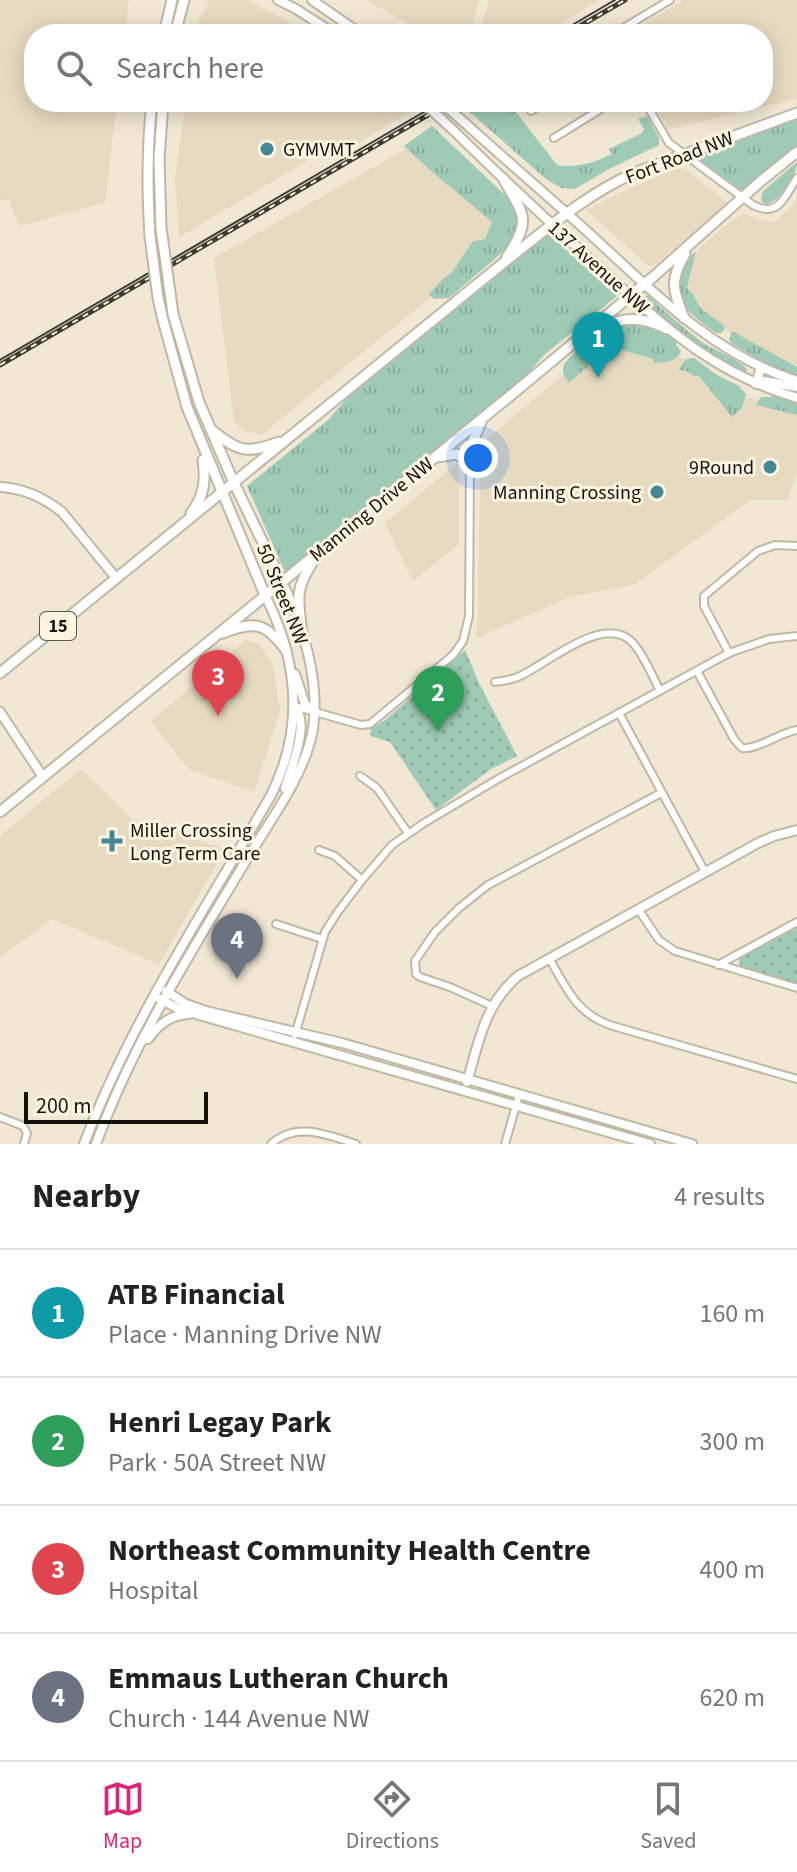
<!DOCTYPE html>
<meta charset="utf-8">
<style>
body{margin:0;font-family:"Source Sans 3",sans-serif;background:#f6f6f6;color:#222}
.scale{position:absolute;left:24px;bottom:20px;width:184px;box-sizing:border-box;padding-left:8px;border:4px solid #16130d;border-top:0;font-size:22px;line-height:28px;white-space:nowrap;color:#16130d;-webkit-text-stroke:6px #fdf4e1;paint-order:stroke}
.you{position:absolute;left:478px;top:458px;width:28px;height:28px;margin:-20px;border:6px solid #fff;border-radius:50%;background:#1a73e8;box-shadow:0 0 0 12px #1a73e833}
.badge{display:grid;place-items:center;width:52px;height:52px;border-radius:50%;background:#db2777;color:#fff;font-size:26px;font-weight:700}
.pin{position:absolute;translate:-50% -66px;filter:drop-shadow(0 2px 4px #0008)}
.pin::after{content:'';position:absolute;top:42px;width:28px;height:24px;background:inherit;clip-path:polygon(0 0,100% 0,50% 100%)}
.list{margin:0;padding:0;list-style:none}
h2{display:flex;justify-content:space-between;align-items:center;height:104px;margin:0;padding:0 32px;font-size:34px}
h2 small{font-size:26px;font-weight:400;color:#767676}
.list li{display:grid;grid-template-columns:52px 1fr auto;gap:24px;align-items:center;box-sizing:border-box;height:128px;padding:0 32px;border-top:2px solid #e0e0e0}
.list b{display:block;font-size:30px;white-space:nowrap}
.list p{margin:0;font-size:26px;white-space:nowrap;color:#767676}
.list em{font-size:26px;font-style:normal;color:#767676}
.icon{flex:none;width:44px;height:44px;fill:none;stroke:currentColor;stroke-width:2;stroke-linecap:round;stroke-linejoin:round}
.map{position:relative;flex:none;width:797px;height:1144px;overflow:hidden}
.search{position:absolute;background:#fff;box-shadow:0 4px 20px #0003;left:24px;right:24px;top:24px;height:88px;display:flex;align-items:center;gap:20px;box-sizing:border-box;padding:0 28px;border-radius:32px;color:#767676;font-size:30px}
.sheet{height:616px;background:#fff}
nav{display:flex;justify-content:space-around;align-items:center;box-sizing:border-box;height:112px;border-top:2px solid #e0e0e0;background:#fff;font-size:22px;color:#767676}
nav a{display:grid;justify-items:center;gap:4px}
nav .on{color:#db2777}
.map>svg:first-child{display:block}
.built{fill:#e6dac0}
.grass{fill:url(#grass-tufts)}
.park{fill:url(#park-dots)}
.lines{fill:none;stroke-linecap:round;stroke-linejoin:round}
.street-casing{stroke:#c0b7a5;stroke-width:10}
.secondary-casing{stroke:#c0b7a5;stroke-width:12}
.primary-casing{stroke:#c0b7a5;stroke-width:13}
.street{stroke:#fff;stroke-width:6}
.secondary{stroke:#fff;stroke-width:8}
.primary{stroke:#fff;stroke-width:9}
.tram{stroke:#3f3b32;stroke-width:2}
.rail-casing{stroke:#3f3b32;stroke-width:5}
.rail{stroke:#fdf4e1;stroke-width:2;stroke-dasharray:6;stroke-linecap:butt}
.secondary-bridge-casing{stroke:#c0b7a5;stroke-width:12;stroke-linecap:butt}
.primary-bridge-casing{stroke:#c0b7a5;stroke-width:13;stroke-linecap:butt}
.secondary-bridge{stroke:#fff;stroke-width:8}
.primary-bridge{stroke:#fff;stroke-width:9}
.poi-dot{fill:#448896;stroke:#fdf4e1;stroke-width:3}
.labels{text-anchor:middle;stroke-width:6;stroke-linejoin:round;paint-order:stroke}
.shield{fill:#fdf4e1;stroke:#5b564d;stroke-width:2}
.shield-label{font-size:18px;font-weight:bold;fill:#16130d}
.poi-label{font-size:20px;fill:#16130d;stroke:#fdf4e1;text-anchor:start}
.street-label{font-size:20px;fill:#16130d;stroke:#fdf4e1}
</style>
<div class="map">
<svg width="797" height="1144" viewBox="0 0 797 1144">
<defs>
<pattern id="grass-tufts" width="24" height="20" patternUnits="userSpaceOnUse" patternTransform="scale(2)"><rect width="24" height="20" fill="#9fcbb6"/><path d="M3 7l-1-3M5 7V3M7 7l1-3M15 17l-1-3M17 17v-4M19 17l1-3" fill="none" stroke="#88ad9b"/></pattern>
<pattern id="park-dots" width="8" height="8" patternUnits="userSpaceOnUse" patternTransform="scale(2)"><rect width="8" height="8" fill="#9fcbb6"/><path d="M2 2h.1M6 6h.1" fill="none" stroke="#88ad9b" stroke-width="1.8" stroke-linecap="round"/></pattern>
</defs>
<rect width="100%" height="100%" fill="#f0e7d4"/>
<g class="built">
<path d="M0 0H129L125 34H34V102H117L105 203 19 226 9 200 0 199Z"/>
<path d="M217 0H247L312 34H197L198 23 209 1Z"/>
<path d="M366 0H479L469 34H428Z"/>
<path d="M489 0H600L542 34H480Z"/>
<path d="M684 0H797V98L789 101 668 129 652 102H763V34H631L632 31Z"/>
<path d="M186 102H398L402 105 378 121 412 102H428L328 160 322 152 179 237 175 176Z"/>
<path d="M427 137 497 201 501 240 261 435 243 430 234 422 214 258Z"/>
<path d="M684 168 728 203 656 264 649 266 586 210 626 190 673 170Z"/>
<path d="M797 197V366L788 363 717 325 690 301 687 288 689 269 698 249 725 226 743 213 759 220 775 222 790 208Z"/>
<path d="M608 337 675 353 736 396 759 400 797 412V472L787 500H750L635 584 569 597 477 638 481 444Z"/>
<path d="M459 462V544L413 581 385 523Z"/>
<path d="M246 640 258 643 273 665 280 712 254 792 188 769 151 721Z"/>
<path d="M81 769 132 819 225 849 159 964 52 919 0 957V836Z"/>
</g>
<g class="grass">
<path d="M472 102H508L557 165C578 168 593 163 612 154L609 149 642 133 644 129 638 119 647 116 659 138V145L609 169 575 189 562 188 547 180 464 107Z"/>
<path d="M797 118V147L746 189 740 190 701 161 700 158 703 152Z"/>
<path d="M432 126 504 194 512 204 520 227 511 245 449 298 434 299 429 294 442 280 452 272 473 241 485 239 492 222 430 170 404 146Z"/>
<path d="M797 162C797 175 780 201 767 204L762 202 761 198 763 191Z"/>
<path d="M549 234 617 296 544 355 517 386 297 565 285 572 247 486 328 420 348 397 533 245Z"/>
<path d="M696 251 687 288 690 292 691 291 701 309 724 325V330L721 333H716C683 310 657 287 696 251Z"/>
<path d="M647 295C665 311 683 328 702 342 717 352 735 357 747 369L746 373 744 374 703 352 657 315 643 301 642 299Z"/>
<path d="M643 323 663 331 677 342 676 345 681 351C676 363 665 362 654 363L653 359 615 348 613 354H602L569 383C565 377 561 372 564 365 569 354 606 329 617 325 625 322 634 323 643 323Z"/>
<path d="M732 331 797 367V376L770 366 731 343 729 339Z"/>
<path d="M694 358 717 375 739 386 746 394 742 408 732 417 699 376H694L686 371 679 370 686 359Z"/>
<path d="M773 395 797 402V415L756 405 761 397H772Z"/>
</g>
<g class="park">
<path d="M465 650 479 683 517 756 491 769 436 810 390 742 370 736 371 729 385 720Z"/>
<path d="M797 928V984L743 968 740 965 739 960 742 956Z"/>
</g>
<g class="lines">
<defs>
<g id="street">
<path d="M619 34 620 30 670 0"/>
<path d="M645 102 669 143 753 205C779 218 784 197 797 178"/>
<path d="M531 111 547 102"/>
<path d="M554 138 612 102"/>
<path d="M729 653 704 606V596L758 551 775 545 797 546"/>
<path d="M697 671 734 739 742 748C757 750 779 733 797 730"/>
<path d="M495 682C503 681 512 680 520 676 547 664 604 613 632 642 644 655 652 675 660 691"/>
<path d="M294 706 361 725 370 724 453 655 463 641 469 616 470 463"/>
<path d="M619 713 705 872"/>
<path d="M360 776 377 788 408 833"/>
<path d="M319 850 335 856 362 880"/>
<path d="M638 909 659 940 675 951 797 988"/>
<path d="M276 924 322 939"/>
<path d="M549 958C567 989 576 1014 613 1026L797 1079"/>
<path d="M718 965 797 922"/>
<path d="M492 1006 450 987 420 977 416 974 415 961 435 932 459 908 488 885 661 793"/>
<path d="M295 1035 325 932 337 913 362 880 392 845 424 823 498 779 729 653 769 639 797 636"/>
<path d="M0 1117 23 1126 27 1133 24 1144"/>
<path d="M271 1144C297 1121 327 1135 356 1144"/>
<path d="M505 1144 519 1095"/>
</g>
<g id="secondary">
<path d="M278 0 296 9 335 34"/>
<path d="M312 0 361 34"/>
<path d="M466 124C507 161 549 197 590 234 652 291 714 355 797 381"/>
<path d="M454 131C502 178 551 224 601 269 665 327 711 372 797 398"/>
<path d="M761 367 756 384 764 381 797 387"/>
<path d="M0 487C24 488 43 497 62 512L116 578"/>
<path d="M295 674 305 704 314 711"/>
<path d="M0 712 43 777"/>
<path d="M285 788C291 768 311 722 294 706"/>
<path d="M166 991 186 1004 206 1011 342 1043 692 1144"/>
<path d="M160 999 177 1008 199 1015 650 1144"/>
<path d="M148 1039C159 1024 170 1015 189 1014"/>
<path d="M467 1082C479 1042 484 1005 518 976L758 843 774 836 797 830"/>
<path d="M84 1144C131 1021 204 911 270 797 305 729 299 662 265 595"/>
<path d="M96 1144C132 1045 190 954 244 864 268 823 305 776 313 729 320 680 303 625 282 582"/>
</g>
<g id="primary">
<path d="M164 34 172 0"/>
<path d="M175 34 184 0"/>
<path d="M503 178C523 215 533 218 507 257"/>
<path d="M161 228 159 159 163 102"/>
<path d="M150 236C147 191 147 147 152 102"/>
<path d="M173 314 199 402 234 483 282 582"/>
<path d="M684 318C673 290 669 281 685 254"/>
<path d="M163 320 187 407 265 595"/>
<path d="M596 330C623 316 640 316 667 329"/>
<path d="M213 431C239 452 247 454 279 442"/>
<path d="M437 457 457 454 470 463"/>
<path d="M470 463 473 441 481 422"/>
<path d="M191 513C204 497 206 480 203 460"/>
<path d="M223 633C254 620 266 623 286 650"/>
<path d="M302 633C298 599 294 590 314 560"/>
<path d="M0 673 502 264C544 231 585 195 634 173L797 113"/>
<path d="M0 812 516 391 653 277 761 181 797 152"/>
</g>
</defs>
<use href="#street" class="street-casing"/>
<use href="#secondary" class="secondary-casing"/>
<use href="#primary" class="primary-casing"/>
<use href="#street" class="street"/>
<use href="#secondary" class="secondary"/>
<use href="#primary" class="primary"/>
<g class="tram">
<path d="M557 34 615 0"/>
<path d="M0 360 441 102"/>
</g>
<defs>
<g id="rail">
<path d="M566 34 625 0"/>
<path d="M0 365 450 102"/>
</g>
</defs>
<use href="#rail" class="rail-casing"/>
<use href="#rail" class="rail"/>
<defs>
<g id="secondary-bridge">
<path d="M423 102 454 131"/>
<path d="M441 102 466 124"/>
</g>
<g id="primary-bridge">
<path d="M161 228 173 314"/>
<path d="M150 236 158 298 163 320"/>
</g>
</defs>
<use href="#secondary-bridge" class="secondary-bridge-casing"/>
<use href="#primary-bridge" class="primary-bridge-casing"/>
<use href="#secondary-bridge" class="secondary-bridge"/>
<use href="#primary-bridge" class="primary-bridge"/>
</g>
<g class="poi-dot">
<circle cx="267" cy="149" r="8"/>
<circle cx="770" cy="467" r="8"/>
<circle cx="657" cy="492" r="8"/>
<path d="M108 829h8v8h8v8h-8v8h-8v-8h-8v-8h8z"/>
</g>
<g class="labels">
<rect class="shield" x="40" y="612" width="36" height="28" rx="6"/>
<g class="shield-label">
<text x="58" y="632">15</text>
</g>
<g class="poi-label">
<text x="283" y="156">GYMVMT</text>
<text x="754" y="474" text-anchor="end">9Round</text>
<text x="641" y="499" text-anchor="end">Manning Crossing</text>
<text x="130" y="837">Miller Crossing<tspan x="130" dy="23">Long Term Care</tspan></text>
</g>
<g class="street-label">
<text transform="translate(679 157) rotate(-21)" y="7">Fort Road NW</text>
<text transform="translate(599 267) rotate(42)" y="7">137 Avenue NW</text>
<text transform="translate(371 509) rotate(-39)" y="7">Manning Drive NW</text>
<text transform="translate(283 594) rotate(68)" y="7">50 Street NW</text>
</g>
</g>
</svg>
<div class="scale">200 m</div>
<div class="you"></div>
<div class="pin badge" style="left:598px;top:378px;background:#0f9aa8">1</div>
<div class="pin badge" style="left:438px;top:732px;background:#2e9e5b">2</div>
<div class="pin badge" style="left:218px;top:716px;background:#e0444e">3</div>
<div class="pin badge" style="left:237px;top:979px;background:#6b7280">4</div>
<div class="search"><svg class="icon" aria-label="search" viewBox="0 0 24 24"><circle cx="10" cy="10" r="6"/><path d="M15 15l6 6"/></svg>Search here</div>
</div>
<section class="sheet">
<h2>Nearby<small>4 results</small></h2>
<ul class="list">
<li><span class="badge" style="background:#0f9aa8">1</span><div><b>ATB Financial</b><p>Place · Manning Drive NW</p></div><em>160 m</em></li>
<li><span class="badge" style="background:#2e9e5b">2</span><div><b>Henri Legay Park</b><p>Park · 50A Street NW</p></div><em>300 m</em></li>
<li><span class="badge" style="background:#e0444e">3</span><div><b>Northeast Community Health Centre</b><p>Hospital</p></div><em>400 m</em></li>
<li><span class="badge" style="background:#6b7280">4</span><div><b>Emmaus Lutheran Church</b><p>Church · 144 Avenue NW</p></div><em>620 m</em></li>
</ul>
</section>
<nav>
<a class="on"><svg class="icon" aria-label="map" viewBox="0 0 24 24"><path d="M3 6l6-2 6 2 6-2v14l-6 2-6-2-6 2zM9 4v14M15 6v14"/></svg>Map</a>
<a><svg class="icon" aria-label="directions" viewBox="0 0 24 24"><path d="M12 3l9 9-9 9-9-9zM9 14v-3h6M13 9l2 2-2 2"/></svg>Directions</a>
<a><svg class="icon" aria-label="saved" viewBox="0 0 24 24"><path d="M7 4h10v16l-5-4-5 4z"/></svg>Saved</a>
</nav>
